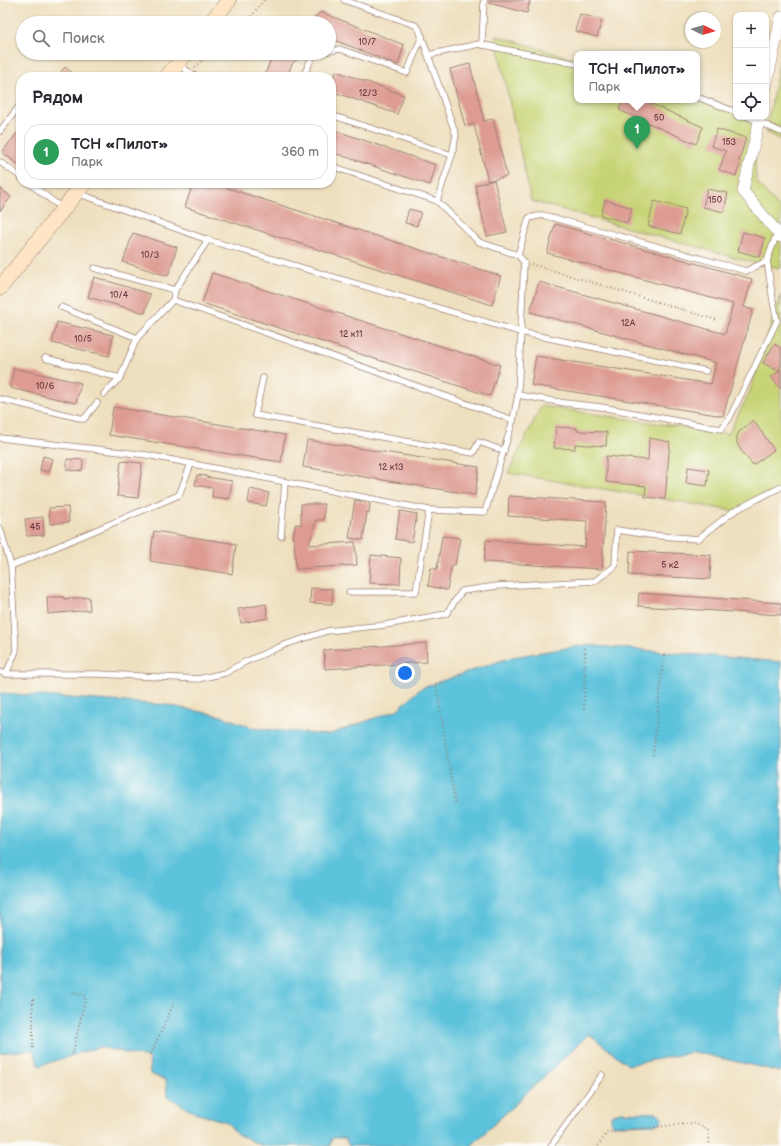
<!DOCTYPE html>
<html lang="ru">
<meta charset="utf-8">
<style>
body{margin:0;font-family:"Balsamiq Sans",sans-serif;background:#f2f2f3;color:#2b2b33}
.controls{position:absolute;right:12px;top:12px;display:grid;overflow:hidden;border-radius:8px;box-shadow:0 1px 3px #0004}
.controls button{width:36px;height:36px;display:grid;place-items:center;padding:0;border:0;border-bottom:1px solid #e1e1e2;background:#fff;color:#2b2b33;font:20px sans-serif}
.compass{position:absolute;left:685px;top:12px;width:36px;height:36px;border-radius:50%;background:#fff;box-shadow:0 1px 3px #0004;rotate:94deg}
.you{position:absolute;left:405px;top:673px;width:14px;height:14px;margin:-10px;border:3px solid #fff;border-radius:50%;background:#1a73e8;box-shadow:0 0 0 6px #1a73e833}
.badge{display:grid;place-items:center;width:26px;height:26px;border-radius:50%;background:#1a73e8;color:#fff;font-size:13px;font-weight:700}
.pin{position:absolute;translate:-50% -33px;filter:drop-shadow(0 1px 2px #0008)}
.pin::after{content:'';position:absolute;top:21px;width:14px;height:12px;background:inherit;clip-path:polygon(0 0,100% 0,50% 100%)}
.popup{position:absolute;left:574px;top:51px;width:126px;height:52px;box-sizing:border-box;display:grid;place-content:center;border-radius:8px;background:#fff;filter:drop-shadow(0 1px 3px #0005);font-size:13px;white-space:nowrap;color:#7c7c81}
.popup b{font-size:15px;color:#2b2b33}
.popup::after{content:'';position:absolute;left:50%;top:100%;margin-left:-8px;border:8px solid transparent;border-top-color:#fff}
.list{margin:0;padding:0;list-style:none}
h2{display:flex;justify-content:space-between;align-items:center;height:52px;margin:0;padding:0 16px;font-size:17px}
h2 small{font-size:13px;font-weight:400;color:#7c7c81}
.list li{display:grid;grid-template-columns:26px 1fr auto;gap:12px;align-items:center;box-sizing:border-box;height:56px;margin:0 8px 8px;padding:0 8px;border:1px solid #e1e1e2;border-radius:16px}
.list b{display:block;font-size:15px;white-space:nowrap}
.list p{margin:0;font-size:13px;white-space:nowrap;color:#7c7c81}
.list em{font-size:13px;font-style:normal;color:#7c7c81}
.icon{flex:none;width:22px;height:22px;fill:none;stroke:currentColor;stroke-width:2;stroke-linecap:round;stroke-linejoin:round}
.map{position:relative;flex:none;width:781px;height:1146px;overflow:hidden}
.search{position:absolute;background:#fff;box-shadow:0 1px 3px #0004;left:16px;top:16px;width:320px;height:44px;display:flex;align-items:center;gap:10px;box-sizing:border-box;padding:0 14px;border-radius:22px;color:#7c7c81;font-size:15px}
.panel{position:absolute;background:#fff;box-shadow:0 1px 3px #0004;left:16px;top:72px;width:320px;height:116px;border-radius:16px}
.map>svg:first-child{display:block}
.green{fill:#c7d476;stroke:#887a50}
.water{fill:#5dc2db;stroke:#547083}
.building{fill:#dd9b92}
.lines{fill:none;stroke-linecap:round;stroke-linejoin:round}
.service-casing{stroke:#9c7f74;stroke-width:7}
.minor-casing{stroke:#9c7f74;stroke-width:12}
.secondary-casing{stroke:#9c7f74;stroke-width:16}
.path{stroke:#9c7f74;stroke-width:2;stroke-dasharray:1 3;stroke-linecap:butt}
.service{stroke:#fff;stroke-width:5.5}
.minor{stroke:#fff;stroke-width:11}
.secondary{stroke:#fde5c5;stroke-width:15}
.labels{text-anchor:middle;stroke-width:3;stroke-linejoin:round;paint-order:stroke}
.number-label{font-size:9px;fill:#6f3e45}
</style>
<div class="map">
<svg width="781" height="1146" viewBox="0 0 781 1146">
<rect width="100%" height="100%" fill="#fdfcf7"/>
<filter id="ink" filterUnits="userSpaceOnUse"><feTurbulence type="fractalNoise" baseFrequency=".025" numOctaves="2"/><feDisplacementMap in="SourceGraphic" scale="8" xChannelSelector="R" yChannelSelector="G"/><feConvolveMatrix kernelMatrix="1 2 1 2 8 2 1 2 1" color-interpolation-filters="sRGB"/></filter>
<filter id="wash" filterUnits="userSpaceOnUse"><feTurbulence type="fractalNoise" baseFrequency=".012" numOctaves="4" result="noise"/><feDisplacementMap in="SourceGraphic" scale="16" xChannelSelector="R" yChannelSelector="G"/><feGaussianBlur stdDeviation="0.9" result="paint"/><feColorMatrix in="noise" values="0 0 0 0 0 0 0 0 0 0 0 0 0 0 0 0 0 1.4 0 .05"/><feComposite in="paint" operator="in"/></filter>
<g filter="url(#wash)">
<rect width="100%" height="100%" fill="#eedfbe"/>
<g class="green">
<path d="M495 35 577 60V100H697V98L736 110V117H753L756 181 781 210V268L758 264 531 201Z"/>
<path d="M781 53V140L766 132Z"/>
<path d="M781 295V489L734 511 508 473 541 406 728 434 749 394Z"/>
</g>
<g class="water">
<path d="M585 645 781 662V1072L694 1052 628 1065 589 1034 471 1146H349L345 1138H332L330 1146H262L237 1134 227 1122 195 1113 167 1096 166 1080 150 1074 149 1058 99 1047 39 1066 33 1050 0 1053V693L167 705 222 716 253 728 328 735 397 710 421 688 512 657Z"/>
<path d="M620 1112 658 1113 662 1117 661 1122 657 1124 613 1125 611 1120V1115Z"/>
</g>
<g id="blocks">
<g class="building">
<path d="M489 0H530L527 13 489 3Z"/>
<path d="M321 12 404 45 398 65 329 38V23H308Z"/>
<path d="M580 14 602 20 597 37 575 31Z"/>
<path d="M273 53H305L292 64 287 77H264Z"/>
<path d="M470 64 484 121 493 119 507 176 488 181 474 124 465 126 450 69Z"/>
<path d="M65 67 77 77H57Z"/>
<path d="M336 71 404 95 397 114 331 91V86Z"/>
<path d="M623 100H643L703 127 696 144 619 110Z"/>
<path d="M21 128V167L2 152Z"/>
<path d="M331 129 436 165 430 185 331 152Z"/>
<path d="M717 129 746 138 739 161 741 162 736 176 719 170 726 151 711 146Z"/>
<path d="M494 180 507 232 487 236 475 185Z"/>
<path d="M193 183H212L501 276 492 305 185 207Z"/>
<path d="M0 188 11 197 0 211Z"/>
<path d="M707 189 728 193 724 212 703 207Z"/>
<path d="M605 200 632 208 627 223 601 215Z"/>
<path d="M654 201 686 209 680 234 648 226Z"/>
<path d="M409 209 421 212 417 226 405 223Z"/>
<path d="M555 224 752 279 744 307 753 310 723 416 531 385 536 356 711 384 716 363 530 312 539 282 725 334 733 304 547 253Z"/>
<path d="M743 232 765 238 760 257 738 251Z"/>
<path d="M133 233 177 247 168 276 123 262Z"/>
<path d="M212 273 500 365 490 396 202 303Z"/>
<path d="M94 277 150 294 145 313 88 297Z"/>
<path d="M57 322 113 335 109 356 52 343Z"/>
<path d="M774 344 781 348V366L778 371 763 363Z"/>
<path d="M14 368 81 383 76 403 10 388Z"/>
<path d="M781 369V389L771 377Z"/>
<path d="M113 407 285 435 281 462 109 435Z"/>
<path d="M753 420 774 450 753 465 740 449 737 443V436L739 432Z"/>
<path d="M556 427 577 428V431L607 432 606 446 575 444V449L554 448Z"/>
<path d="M649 438 670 442 665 499 645 497 646 486 606 482V456L648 460Z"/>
<path d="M307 440 479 467 475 495 303 467Z"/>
<path d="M43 456 53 459 49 472 40 470Z"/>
<path d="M67 459 83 460 82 471 67 470Z"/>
<path d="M121 461 142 463 138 498 117 496Z"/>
<path d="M688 467 709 470 707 486 686 483Z"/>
<path d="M197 475 206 476V477L232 481 229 499 212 497 213 488 195 485Z"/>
<path d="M250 489 269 493 266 506 248 503Z"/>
<path d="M509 496 606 502 602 569 484 562 486 540 585 547 587 521 508 516Z"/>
<path d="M355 500 370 503 369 513 367 512 363 540 349 538Z"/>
<path d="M301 504H324V520H316L309 545 355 542 357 565 296 569 294 539 292 538 296 524 301 525Z"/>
<path d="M68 507 69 522 50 524 49 508Z"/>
<path d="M400 511 417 514 412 542 395 539Z"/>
<path d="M43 517 44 535 27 536 25 519Z"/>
<path d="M154 531 236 544 232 574 150 561Z"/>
<path d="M442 536 460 538 455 565H452L447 590 428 586 431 568 437 569Z"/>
<path d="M630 551 711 555 710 579 629 575Z"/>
<path d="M371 555 401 558 400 584 369 583Z"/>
<path d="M311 588 333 589 332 604 310 603Z"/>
<path d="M639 593 781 603V615L638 606Z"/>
<path d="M47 597H64V599L89 597 90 610 48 614Z"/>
<path d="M266 604 268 618 241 623 238 609Z"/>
<path d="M426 643 427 662 325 669 324 650Z"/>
</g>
</g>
</g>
<g filter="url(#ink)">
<use href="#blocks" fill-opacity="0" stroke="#9c7f74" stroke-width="1"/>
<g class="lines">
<defs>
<g id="service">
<path d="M482 45 484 0"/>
<path d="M329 51 340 49 407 73 422 36"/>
<path d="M428 55 479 44 577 64"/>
<path d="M177 64 197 77"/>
<path d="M303 77 313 55 322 53"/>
<path d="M697 97 736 112"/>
<path d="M331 115 452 155"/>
<path d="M748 117 781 132"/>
<path d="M0 131 21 104"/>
<path d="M0 162 21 177"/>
<path d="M331 166 437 201 452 155 456 135 419 29 415 25 344 0"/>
<path d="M29 183 63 209"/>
<path d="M77 193 208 240 175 290 173 300 137 338 120 378 104 394"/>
<path d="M437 201 479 242 518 255"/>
<path d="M208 240 520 332 706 371"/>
<path d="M94 268 175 290"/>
<path d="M173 300 513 420"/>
<path d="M61 307 137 338"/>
<path d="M45 358 120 378"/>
<path d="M263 378 255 415 473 453 479 442 504 451"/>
<path d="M518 395 565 403 601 407 721 429 729 419 777 321 773 301 767 261 777 233"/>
<path d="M0 399 84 419 97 403"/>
<path d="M0 438 147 455 429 510 485 512 513 420 518 395 524 262 518 255 529 218 543 215 746 271 767 261"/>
<path d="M0 528 11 566 179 495 191 464"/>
<path d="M281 536 285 482"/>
<path d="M349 592H416L429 510"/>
<path d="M0 672 6 674H99L198 679 225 673 245 662 284 645 327 631 385 625 446 614 462 591 497 586 595 581 615 566 617 530 650 535 698 539 734 511 781 487"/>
<path d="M6 674 16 651 11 566"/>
<path d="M551 1146 602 1075"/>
</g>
<g id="minor">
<path d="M766 87 781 17"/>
<path d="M760 117 743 191 781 237"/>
</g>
<g id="secondary">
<path d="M210 23 229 0"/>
<path d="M167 77 186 53"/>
<path d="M0 288 84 183"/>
</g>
</defs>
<use href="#service" class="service-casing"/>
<use href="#minor" class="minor-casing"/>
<use href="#secondary" class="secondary-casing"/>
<g class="path">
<path d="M246 23 264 0"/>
<path d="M195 67 211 53"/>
<path d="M531 264 717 320"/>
<path d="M436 683 455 803"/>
<path d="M584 709 585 645"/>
<path d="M653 755 664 653"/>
<path d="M69 991 86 996 72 1056"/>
<path d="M33 999V1050"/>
<path d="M149 1058 174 1003"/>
<path d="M598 1146 607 1132 694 1123 708 1130 710 1146"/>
</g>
<use href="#service" class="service"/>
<use href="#minor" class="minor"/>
<use href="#secondary" class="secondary"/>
</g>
</g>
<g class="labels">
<g class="number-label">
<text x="367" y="45">10/7</text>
<text x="368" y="96">12/3</text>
<text x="659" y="121">50</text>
<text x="729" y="145">153</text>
<text x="715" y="203">150</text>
<text x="150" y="258">10/3</text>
<text x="119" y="298">10/4</text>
<text x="628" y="326">12А</text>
<text x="351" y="337">12 к11</text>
<text x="83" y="342">10/5</text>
<text x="45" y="389">10/6</text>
<text x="391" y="470">12 к13</text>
<text x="35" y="530">45</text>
<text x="670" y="568">5 к2</text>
</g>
</g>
</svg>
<div class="controls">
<button>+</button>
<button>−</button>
<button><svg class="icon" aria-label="locate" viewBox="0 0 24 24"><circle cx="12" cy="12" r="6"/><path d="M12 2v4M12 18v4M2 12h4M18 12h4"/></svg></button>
</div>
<svg class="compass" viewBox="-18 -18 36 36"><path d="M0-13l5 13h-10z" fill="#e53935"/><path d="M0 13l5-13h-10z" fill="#7c7c81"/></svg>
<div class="you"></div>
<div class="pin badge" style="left:637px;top:149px;background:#2e9e5b">1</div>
<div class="popup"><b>ТСН «Пилот»</b>Парк</div>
<div class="search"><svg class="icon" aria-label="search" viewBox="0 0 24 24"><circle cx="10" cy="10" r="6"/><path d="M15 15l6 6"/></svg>Поиск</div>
<section class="panel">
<h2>Рядом<small></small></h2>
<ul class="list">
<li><span class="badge" style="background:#2e9e5b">1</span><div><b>ТСН «Пилот»</b><p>Парк</p></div><em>360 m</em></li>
</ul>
</section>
</div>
